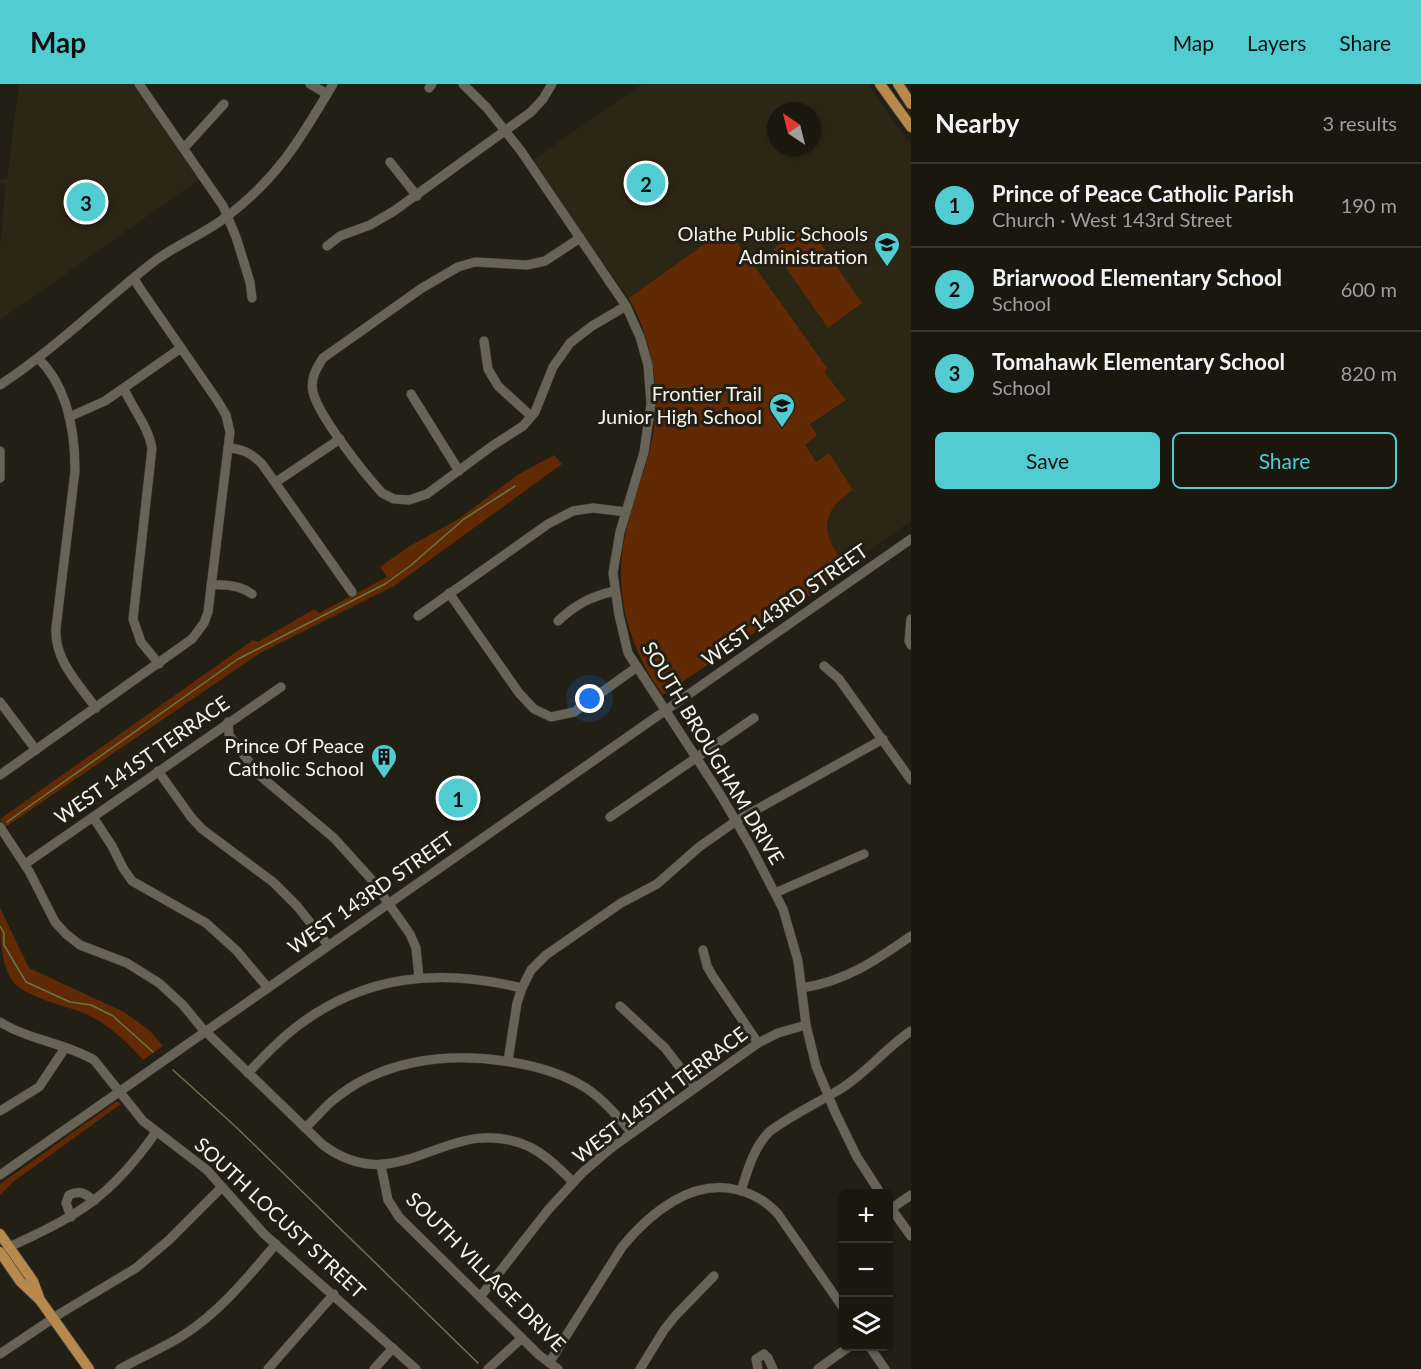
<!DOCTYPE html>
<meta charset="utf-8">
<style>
body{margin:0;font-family:Lato,sans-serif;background:#27241d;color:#f1f3f6}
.controls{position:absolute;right:18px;bottom:18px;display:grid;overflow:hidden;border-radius:9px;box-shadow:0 2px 4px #0004}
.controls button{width:54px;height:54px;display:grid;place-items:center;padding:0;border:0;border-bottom:2px solid #38362f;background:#1a170f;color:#f1f3f6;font:30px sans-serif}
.compass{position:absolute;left:767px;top:18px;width:54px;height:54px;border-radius:50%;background:#1a170f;box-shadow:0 2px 4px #0004;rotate:325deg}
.you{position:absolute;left:590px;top:615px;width:21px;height:21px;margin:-15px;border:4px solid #fff;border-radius:50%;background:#1a73e8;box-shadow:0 0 0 9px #1a73e833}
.badge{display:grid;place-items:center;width:39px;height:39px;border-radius:50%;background:#51ccd1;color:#111;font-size:20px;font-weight:700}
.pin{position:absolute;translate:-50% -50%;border:3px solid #fff;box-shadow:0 2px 6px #0006}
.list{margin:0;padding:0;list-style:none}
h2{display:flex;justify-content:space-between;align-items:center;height:78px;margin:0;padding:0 24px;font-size:26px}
h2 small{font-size:20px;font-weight:400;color:#9f9f9e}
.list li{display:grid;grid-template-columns:39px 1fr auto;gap:18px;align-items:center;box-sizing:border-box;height:84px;padding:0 24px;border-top:2px solid #38362f}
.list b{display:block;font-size:22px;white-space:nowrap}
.list p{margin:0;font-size:20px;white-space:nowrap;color:#9f9f9e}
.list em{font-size:20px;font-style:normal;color:#9f9f9e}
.actions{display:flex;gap:12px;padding:18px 24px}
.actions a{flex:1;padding:14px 0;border:2px solid #51ccd1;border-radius:9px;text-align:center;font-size:21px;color:#51ccd1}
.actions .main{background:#51ccd1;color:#111}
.icon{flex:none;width:33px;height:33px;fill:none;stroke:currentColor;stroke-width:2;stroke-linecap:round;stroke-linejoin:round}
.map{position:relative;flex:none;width:911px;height:1285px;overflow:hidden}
header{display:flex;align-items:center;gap:36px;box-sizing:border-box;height:84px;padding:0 30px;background:#51ccd1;color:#111}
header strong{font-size:28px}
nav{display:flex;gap:33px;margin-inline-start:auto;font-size:21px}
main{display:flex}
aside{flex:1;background:#1a170f}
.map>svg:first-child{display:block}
.built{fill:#2c2615;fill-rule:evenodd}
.green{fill:#622905}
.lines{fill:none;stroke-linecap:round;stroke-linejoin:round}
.stream{stroke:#64794a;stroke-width:1.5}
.minor-casing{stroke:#3b3731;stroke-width:10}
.major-casing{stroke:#3b3731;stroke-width:12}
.minor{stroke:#676356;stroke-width:9}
.major{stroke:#b7894c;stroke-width:10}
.labels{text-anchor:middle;stroke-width:6;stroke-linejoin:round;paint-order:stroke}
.poi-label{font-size:20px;fill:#f6f3ec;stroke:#221f14;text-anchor:end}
.street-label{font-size:20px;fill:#f6f3ec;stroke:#221f14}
</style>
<header>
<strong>Map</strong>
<nav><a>Map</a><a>Layers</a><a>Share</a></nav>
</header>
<main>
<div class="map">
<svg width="911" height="1285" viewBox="0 0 911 1285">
<rect width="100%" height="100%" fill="#221f14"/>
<g class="built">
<path d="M19 0H133L200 95 0 236V162L6 100 0 99V95H7Z"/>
<path d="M642 0H868L911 61V437L663 611 652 596 635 561 625 530 622 506 625 455 650 367 655 336V298L650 268 641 239 629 214 530 78ZM776 27H812V63H776Z"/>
</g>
<g class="green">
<path d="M808 141 862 219 828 244 773 165Z"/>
<path d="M727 144 827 284 825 289 846 316 810 340 817 351 805 361 816 378 829 369 853 406C816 431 823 451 846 483L821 504 663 611C633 570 617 522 622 470 626 435 640 402 649 369 663 317 655 261 629 214Z"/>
<path d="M554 371 562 380 394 502 260 569 4 744 0 735 253 556 258 558 314 525 319 529 387 493 380 483 408 463 457 436 519 390Z"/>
<path d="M0 824 29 884 124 928 149 946 163 962 143 976C127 958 108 940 86 930 65 921 24 914 11 895 0 875 0 847 0 824Z"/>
<path d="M117 1017 121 1020 13 1098 0 1111V1100Z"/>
</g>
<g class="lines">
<g class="stream">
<path d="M7 738 238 575 385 500 410 482 464 435 515 402"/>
<path d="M0 842 4 849V861L26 898 70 918 91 921 113 932 153 968"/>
<path d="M173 986 236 1043 478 1279"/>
</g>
<defs>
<g id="minor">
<path d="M139 0 223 122 236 153 250 198 252 214"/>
<path d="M310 0 327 10"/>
<path d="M463 0 487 24 521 67 626 222 640 253 648 281 651 320 644 368 620 448 613 489 619 531 628 569 720 710 751 763 783 825 798 877 806 941 816 982 835 1028 857 1073 881 1110"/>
<path d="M429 4 432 0"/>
<path d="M184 64 224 20"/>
<path d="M390 78 417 112"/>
<path d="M580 154 545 177 527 181 475 178 458 183 422 204 323 274C316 285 310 295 313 308 319 333 364 389 382 409L394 415 409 416 427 410 492 362 523 342 535 328 553 283 570 259 592 242 626 222"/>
<path d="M327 162 340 152 370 141 394 127 531 28 543 15 552 0"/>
<path d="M484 257 488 285 498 302 531 332"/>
<path d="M38 274C68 303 75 346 75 387L56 544C54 576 78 599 96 624"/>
<path d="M0 301C55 265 101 219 152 179 174 162 200 152 222 136 276 97 300 56 333 0"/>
<path d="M124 305C133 325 148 342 152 364L133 535 141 558 159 580"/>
<path d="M411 310 459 387"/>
<path d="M625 332 649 336"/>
<path d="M69 333 105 317 181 264"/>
<path d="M228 364C243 365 251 369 262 380L352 508"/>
<path d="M0 367V394"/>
<path d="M276 398 340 355"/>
<path d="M211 501C226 500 240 501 252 510"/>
<path d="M449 509 519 609 534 625 551 633 574 628 637 583"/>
<path d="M418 532 548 440 573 427 593 424 626 428"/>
<path d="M911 535 909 557 911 561"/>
<path d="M558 537C576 520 592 512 615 507"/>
<path d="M824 582 839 595 911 696"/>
<path d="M0 618 36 666"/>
<path d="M228 638 229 651 258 690 334 754 372 796 410 850 416 864 419 894"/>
<path d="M158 687 191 733 202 745 273 798 297 822 328 861"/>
<path d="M0 691 192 555 204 539 208 528 230 348 226 331 217 316 139 203 134 194"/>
<path d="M93 733 112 762 123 784 132 797 206 839 237 867 268 904"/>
<path d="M610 733 754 634"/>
<path d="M0 743 29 787 55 838 66 850 80 861 127 879 159 899 183 921 201 943 323 1061C402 1119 448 1025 530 1063 547 1072 560 1085 573 1098"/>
<path d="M25 780 281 603"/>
<path d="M775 809 864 770"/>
<path d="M703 866 707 882 712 891 758 959"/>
<path d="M802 904C846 897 875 877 911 852"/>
<path d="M620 922 665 964 695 1003"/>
<path d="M0 938C29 956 65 959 94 976L143 1037 207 1086 264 1150 416 1285"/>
<path d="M508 977 517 919 522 904 531 886 546 871 621 819 657 800 699 763 736 737 883 655"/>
<path d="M248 989C263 973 278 957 295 944 364 890 440 884 522 904"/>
<path d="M0 1027 39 1003 65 964"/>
<path d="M305 1044C314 1036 322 1026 331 1018 378 977 444 968 504 977 533 981 561 988 586 1004 604 1016 618 1033 632 1049"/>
<path d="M381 1082 388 1116 399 1133 539 1271 558 1285"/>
<path d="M0 1091 911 455"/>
<path d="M741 1107C748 1085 753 1065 769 1048 791 1031 818 1019 842 1004 867 988 886 964 911 947"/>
<path d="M888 1120 911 1152"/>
<path d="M892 1124 911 1111"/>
<path d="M71 1133 66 1119 69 1111C80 1106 85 1109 94 1117"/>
<path d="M9 1163C79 1131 111 1113 156 1048"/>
<path d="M480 1213 548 1126 582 1089 611 1064 758 959 778 949 806 941"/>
<path d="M869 1262 885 1285"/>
<path d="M0 1270 61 1229 136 1184 169 1156 222 1103"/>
<path d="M549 1279 622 1163C650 1129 692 1094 738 1106 754 1110 767 1118 778 1130L844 1225"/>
<path d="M120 1285C141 1273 163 1264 182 1252 220 1228 248 1193 276 1160"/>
<path d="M268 1285 334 1210"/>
<path d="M374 1285 393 1264"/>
<path d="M488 1285 522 1254"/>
<path d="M640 1285 664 1246 676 1231 714 1192"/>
<path d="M758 1285 756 1275 764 1270 768 1274 773 1285"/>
<path d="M818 1285 850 1262"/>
</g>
<g id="major">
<path d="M880 0 911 43"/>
<path d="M898 0 911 20"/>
<path d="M0 1150 33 1197 39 1213"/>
<path d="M0 1168 20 1197 40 1216 89 1285"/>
</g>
</defs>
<use href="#minor" class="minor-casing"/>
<use href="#major" class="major-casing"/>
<use href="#minor" class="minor"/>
<use href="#major" class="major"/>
</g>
<defs>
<symbol id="school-pin" viewBox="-11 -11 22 30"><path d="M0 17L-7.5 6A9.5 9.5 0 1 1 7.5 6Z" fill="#51ccd1" stroke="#221f14"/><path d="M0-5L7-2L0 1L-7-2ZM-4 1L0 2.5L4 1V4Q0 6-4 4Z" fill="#111"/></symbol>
<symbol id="building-pin" viewBox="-11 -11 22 30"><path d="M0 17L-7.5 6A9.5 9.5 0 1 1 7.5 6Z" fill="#51ccd1" stroke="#221f14"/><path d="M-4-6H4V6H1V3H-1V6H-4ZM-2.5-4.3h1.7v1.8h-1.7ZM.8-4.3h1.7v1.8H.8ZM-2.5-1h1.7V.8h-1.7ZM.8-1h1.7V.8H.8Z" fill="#111"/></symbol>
</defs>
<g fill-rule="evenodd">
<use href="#school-pin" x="872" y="146" width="30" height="40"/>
<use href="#school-pin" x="767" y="307" width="30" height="40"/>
<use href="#building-pin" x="369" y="658" width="30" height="40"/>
</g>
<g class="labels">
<g class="poi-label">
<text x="868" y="157">Olathe Public Schools<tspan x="868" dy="23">Administration</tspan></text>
<text x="762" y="317">Frontier Trail<tspan x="762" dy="23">Junior High School</tspan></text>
<text x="364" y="669">Prince Of Peace<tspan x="364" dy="23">Catholic School</tspan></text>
</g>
<g class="street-label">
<text transform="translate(785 521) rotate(-35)" y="7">WEST 143RD STREET</text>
<text transform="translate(713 669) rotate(59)" y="7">SOUTH BROUGHAM DRIVE</text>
<text transform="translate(142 676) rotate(-35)" y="7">WEST 141ST TERRACE</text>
<text transform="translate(371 809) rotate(-35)" y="7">WEST 143RD STREET</text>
<text transform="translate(660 1011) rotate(-37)" y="7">WEST 145TH TERRACE</text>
<text transform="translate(280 1134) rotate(43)" y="7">SOUTH LOCUST STREET</text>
<text transform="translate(486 1188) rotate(45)" y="7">SOUTH VILLAGE DRIVE</text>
</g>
</g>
</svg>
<div class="controls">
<button>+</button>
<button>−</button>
<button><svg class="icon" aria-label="layers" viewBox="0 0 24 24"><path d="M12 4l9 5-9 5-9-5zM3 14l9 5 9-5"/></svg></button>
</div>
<svg class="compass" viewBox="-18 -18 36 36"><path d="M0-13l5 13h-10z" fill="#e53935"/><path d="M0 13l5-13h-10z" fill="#9f9f9e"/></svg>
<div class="you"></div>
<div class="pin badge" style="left:458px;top:714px">1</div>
<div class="pin badge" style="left:646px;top:99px">2</div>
<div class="pin badge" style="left:86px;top:118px">3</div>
</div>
<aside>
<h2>Nearby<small>3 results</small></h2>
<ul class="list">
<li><span class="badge">1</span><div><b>Prince of Peace Catholic Parish</b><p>Church · West 143rd Street</p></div><em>190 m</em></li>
<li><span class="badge">2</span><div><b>Briarwood Elementary School</b><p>School</p></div><em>600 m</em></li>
<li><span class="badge">3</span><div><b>Tomahawk Elementary School</b><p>School</p></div><em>820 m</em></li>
</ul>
<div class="actions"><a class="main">Save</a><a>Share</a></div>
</aside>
</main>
